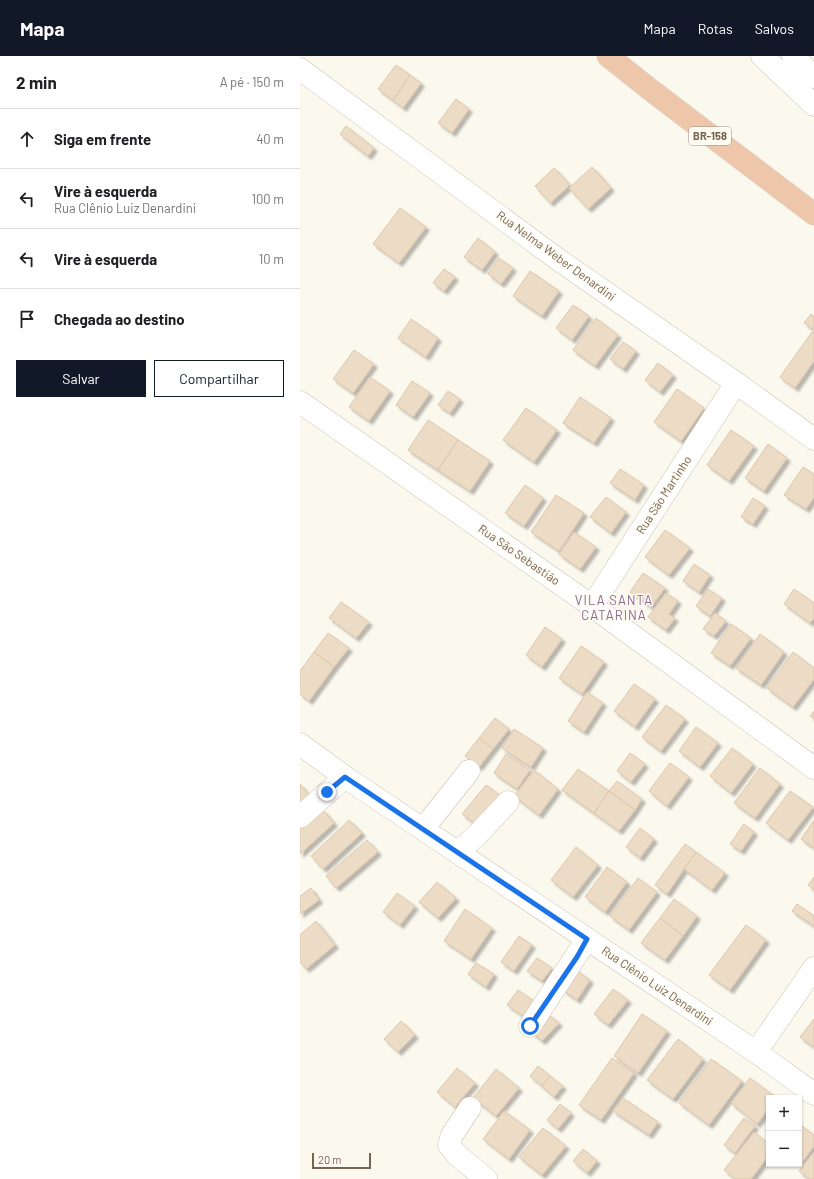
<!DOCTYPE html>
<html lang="pt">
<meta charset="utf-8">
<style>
body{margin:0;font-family:Barlow,sans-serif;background:#f2f2f2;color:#202124}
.controls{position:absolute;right:12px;bottom:12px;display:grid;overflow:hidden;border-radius:0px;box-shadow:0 1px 3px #0004}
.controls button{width:36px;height:36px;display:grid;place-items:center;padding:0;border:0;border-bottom:1px solid #e0e0e0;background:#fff;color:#202124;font:20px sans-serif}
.scale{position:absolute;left:12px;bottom:10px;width:59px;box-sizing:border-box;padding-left:4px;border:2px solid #756451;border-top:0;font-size:11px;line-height:14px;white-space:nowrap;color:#756451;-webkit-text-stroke:3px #fefbf3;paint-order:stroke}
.stop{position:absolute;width:12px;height:12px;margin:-9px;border:3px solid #1a73e8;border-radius:50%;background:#fff}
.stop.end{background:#1a73e8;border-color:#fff;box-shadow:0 1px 4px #0008}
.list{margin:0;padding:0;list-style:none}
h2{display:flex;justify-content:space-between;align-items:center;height:52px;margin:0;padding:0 16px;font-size:17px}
h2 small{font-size:13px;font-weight:400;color:#757577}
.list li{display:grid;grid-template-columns:26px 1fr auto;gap:12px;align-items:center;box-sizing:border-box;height:60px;padding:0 16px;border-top:1px solid #e0e0e0}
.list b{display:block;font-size:15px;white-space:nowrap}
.list p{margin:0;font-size:13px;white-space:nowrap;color:#757577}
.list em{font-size:13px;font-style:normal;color:#757577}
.actions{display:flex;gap:8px;padding:12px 16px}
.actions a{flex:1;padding:9px 0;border:1px solid #111827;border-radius:0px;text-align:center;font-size:14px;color:#111827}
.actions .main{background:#111827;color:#fff}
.icon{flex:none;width:22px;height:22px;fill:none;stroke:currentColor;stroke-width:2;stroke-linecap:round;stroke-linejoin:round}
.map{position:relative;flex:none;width:514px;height:1123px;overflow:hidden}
header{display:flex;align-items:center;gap:24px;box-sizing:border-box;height:56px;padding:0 20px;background:#111827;color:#fff}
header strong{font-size:19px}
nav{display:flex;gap:22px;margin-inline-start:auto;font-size:14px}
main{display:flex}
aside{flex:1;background:#fff}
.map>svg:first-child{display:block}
.building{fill:#ecdbc5;stroke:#dfc6a9;filter:url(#shadow)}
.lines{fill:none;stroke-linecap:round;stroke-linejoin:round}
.minor-casing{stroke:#cdc3b3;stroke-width:23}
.highway-casing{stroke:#d8d4ce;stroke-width:23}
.minor{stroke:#fff;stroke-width:22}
.highway{stroke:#eec7ab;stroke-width:22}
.route{stroke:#1a73e8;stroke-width:5}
.labels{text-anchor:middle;stroke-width:3;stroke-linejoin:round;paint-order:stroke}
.shield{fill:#fefbf3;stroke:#9e9182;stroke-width:1}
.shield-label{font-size:11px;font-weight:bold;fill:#756451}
.street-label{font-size:12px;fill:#756451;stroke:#fefbf3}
.neighbourhood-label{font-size:13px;letter-spacing:1px;fill:#8a6990;stroke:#fefbf3}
</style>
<header>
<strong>Mapa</strong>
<nav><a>Mapa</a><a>Rotas</a><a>Salvos</a></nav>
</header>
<main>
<aside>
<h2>2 min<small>A pé · 150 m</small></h2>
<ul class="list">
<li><svg class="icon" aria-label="ahead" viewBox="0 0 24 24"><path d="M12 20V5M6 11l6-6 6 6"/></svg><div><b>Siga em frente</b></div><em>40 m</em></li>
<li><svg class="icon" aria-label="left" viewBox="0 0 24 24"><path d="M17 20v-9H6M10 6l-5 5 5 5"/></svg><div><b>Vire à esquerda</b><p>Rua Clênio Luiz Denardini</p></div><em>100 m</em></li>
<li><svg class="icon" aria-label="left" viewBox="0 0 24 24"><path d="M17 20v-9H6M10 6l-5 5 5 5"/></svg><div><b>Vire à esquerda</b></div><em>10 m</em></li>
<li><svg class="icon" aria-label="arrive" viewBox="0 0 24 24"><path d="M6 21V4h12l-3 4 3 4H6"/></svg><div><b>Chegada ao destino</b></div></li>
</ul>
<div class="actions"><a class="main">Salvar</a><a>Compartilhar</a></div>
</aside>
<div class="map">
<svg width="514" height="1123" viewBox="0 0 514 1123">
<defs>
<filter id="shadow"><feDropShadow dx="3.5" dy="3.5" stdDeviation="1" flood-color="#0004"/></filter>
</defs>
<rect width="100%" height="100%" fill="#fbf8ed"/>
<g class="building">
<path d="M96 9 110 19 93 44 78 33Z"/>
<path d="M110 19 121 27 103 52 93 44Z"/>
<path d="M156 43 169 53 152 77 138 67Z"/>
<path d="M46 70 74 92 68 100 40 78Z"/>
<path d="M292 111 311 132 288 153 269 132Z"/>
<path d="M254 112 270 129 250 147 235 130Z"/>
<path d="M100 152 126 171 99 207 73 188Z"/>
<path d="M178 182 195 196 182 214 164 201Z"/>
<path d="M199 202 213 212 201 228 188 218Z"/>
<path d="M144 213 155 221 144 235 133 227Z"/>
<path d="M230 215 259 235 242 260 213 240Z"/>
<path d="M273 249 289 260 272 284 256 272Z"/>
<path d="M511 258 514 260V274L504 267Z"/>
<path d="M296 262 318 279 295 310 273 294Z"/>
<path d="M111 263 138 282 126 301 98 282Z"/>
<path d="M512 276 514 277V305L495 332 480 321Z"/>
<path d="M323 286 336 295 323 313 310 303Z"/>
<path d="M54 294 74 308 53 337 33 323Z"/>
<path d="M358 307 373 319 360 336 345 324Z"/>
<path d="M70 321 90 335 69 365 49 351Z"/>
<path d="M112 325 130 337 113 361 96 349Z"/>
<path d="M377 333 404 352 381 385 354 366Z"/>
<path d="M148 335 160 343 150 357 138 349Z"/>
<path d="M280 341 311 362 294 387 263 367Z"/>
<path d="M226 352 257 374 234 406 203 384Z"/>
<path d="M128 364 158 384 138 414 108 394Z"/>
<path d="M431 374 454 390 429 425 407 409Z"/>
<path d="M158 384 190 405 170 435 138 414Z"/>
<path d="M468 388 487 402 464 435 445 422Z"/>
<path d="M503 411 514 418V441L506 453 484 439Z"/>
<path d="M320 413 344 429 335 444 310 427Z"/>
<path d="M225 429 243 442 224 470 205 457Z"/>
<path d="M256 439 284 457 259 495 231 476Z"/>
<path d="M306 441 326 456 311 477 290 461Z"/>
<path d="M453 442 465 450 453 468 441 461Z"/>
<path d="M365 474 390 492 369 519 345 501Z"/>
<path d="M274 476 296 491 280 513 259 498Z"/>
<path d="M394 508 410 519 399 536 383 525Z"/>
<path d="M343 517 365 532 351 551 330 536Z"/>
<path d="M408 533 422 542 410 560 396 550Z"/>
<path d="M494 533 514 547V562L510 567 484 548Z"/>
<path d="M366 537 378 545 369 558 375 562 366 574 348 561Z"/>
<path d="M41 546 69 566 56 582 29 562Z"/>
<path d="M415 557 426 565 414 580 403 573Z"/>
<path d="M431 568 451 582 430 610 411 597Z"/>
<path d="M245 571 262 583 242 611 226 599Z"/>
<path d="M28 577 49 592 34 611 14 596Z"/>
<path d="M460 578 484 596 461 629 436 612Z"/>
<path d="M281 590 304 606 282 638 259 622Z"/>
<path d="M14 596 34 611 9 645 0 638V615Z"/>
<path d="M493 596 514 612V623L493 651 467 632Z"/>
<path d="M334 628 355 643 335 671 314 655Z"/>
<path d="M287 636 303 647 284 676 268 665Z"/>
<path d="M366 649 385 663 361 695 342 681Z"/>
<path d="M514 655V663L510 660Z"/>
<path d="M195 662 209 673 193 693 179 682Z"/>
<path d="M396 671 418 687 400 711 379 695Z"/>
<path d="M214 673 243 692 231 711 202 692Z"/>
<path d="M179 682 193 693 179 711 165 700Z"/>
<path d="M432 692 453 708 431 737 410 720Z"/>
<path d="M330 697 345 708 331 726 317 715Z"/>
<path d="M206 698 230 714 217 733 194 717Z"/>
<path d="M370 707 389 721 367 750 349 735Z"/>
<path d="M460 712 480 728 455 762 434 747Z"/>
<path d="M278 713 309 735 294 757 262 734Z"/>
<path d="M234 714 258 733 239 759 214 740Z"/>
<path d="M317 725 342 743 335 754 309 735Z"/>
<path d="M0 728 9 739 0 746Z"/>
<path d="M186 729 205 743 182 773 162 758Z"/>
<path d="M309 735 335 754 319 775 294 757Z"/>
<path d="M490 735 513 751 488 784 466 767Z"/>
<path d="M22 753 34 767 0 798V773Z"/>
<path d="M49 764 62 777 23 813 11 800Z"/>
<path d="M514 764V792L501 783Z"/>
<path d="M444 768 454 776 441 795 430 788Z"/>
<path d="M340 772 354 783 340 802 326 791Z"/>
<path d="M67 784 78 796 36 832 26 820Z"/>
<path d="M385 788 396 796 367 838 355 829Z"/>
<path d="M276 791 298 809 273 841 251 824Z"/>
<path d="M396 796 425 817 412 834 384 813Z"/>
<path d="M307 811 327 826 305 856 285 841Z"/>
<path d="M514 821V833L508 829Z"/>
<path d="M338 822 357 836 329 874 310 860Z"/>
<path d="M137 826 156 842 138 862 119 846Z"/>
<path d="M11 832 19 844 0 858V840Z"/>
<path d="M97 837 115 850 100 869 83 856Z"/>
<path d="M374 843 397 860 383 880 360 862Z"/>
<path d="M497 848 514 860V870L492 855Z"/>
<path d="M165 853 192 872 171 903 144 885Z"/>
<path d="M360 862 383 880 365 904 341 887Z"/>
<path d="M16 865 35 889 6 913 0 906V879Z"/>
<path d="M446 869 466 884 430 934 409 919Z"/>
<path d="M219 880 232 889 214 915 201 906Z"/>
<path d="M237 902 252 912 242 925 227 915Z"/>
<path d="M176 907 194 918 186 931 168 918Z"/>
<path d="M276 914 290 924 277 944 263 934Z"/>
<path d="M313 933 328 944 308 969 294 958Z"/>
<path d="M218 934 234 945 223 960 207 949Z"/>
<path d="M248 958 259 967 242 985 231 976Z"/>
<path d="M342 958 367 975 338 1017 314 1000Z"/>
<path d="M514 963V991L500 981Z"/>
<path d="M101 965 115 979 98 996 84 983Z"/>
<path d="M378 983 403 1003 373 1043 347 1024Z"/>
<path d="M312 1002 334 1017 301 1064 279 1049Z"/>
<path d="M411 1003 442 1025 409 1069 379 1047Z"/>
<path d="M238 1010 250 1020 242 1030 230 1020Z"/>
<path d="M157 1012 175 1027 155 1051 137 1036Z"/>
<path d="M196 1013 219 1032 196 1060 173 1042Z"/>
<path d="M250 1020 263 1030 254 1041 242 1030Z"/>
<path d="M450 1022 477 1042H469V1052L457 1068 431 1047Z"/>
<path d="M323 1042 358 1066 349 1079 313 1055Z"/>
<path d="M260 1048 271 1057 258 1073 247 1064Z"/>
<path d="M204 1055 230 1074 209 1103 183 1083Z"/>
<path d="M444 1062 455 1070 435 1097 424 1089Z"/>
<path d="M499 1068 514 1079V1090L500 1109 499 1108Z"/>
<path d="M243 1072 266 1090 242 1119 219 1101Z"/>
<path d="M454 1076 469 1088V1099L451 1123H436L424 1114Z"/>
<path d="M283 1093 297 1105 287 1117 273 1105Z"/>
<path d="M514 1096V1123H509L499 1115Z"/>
</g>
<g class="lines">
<defs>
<g id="minor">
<path d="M462 0 514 49"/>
<path d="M493 0 514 21"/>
<path d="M0 13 256 202 436 327 514 383"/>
<path d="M0 346 292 550 514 712"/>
<path d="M292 550 436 327"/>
<path d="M0 688 45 721 456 996 514 1038"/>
<path d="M0 761 45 721"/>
<path d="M123 773 169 715"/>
<path d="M158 796 177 779 208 746"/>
<path d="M230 970 287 883"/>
<path d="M456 996 514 912"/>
<path d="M170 1052 152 1079 149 1089 156 1098 186 1123"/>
</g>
<path id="highway" d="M308 0 352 35 514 158"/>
</defs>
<use href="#minor" class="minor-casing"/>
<use href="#highway" class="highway-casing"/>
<use href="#minor" class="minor"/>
<use href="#highway" class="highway"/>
</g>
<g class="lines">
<path class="route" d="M27 736 45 721 287 883 277 901 230 970"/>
</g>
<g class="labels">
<rect class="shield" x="389" y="71" width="42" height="18" rx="3"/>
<g class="shield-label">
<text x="410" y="84">BR-158</text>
</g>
<g class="street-label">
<text transform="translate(256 200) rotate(36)" y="4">Rua Nelma Weber Denardini</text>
<text transform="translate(364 439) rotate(-57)" y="4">Rua São Martinho</text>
<text transform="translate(219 499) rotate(35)" y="4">Rua São Sebastião</text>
<text transform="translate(357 930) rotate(34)" y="4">Rua Clênio Luiz Denardini</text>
</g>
<g class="neighbourhood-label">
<text x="314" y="549">VILA SANTA<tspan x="314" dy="15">CATARINA</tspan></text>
</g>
</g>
</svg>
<div class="controls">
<button>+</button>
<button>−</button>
</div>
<div class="scale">20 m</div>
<div class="stop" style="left:230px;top:970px"></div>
<div class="stop end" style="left:27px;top:736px"></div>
</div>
</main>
